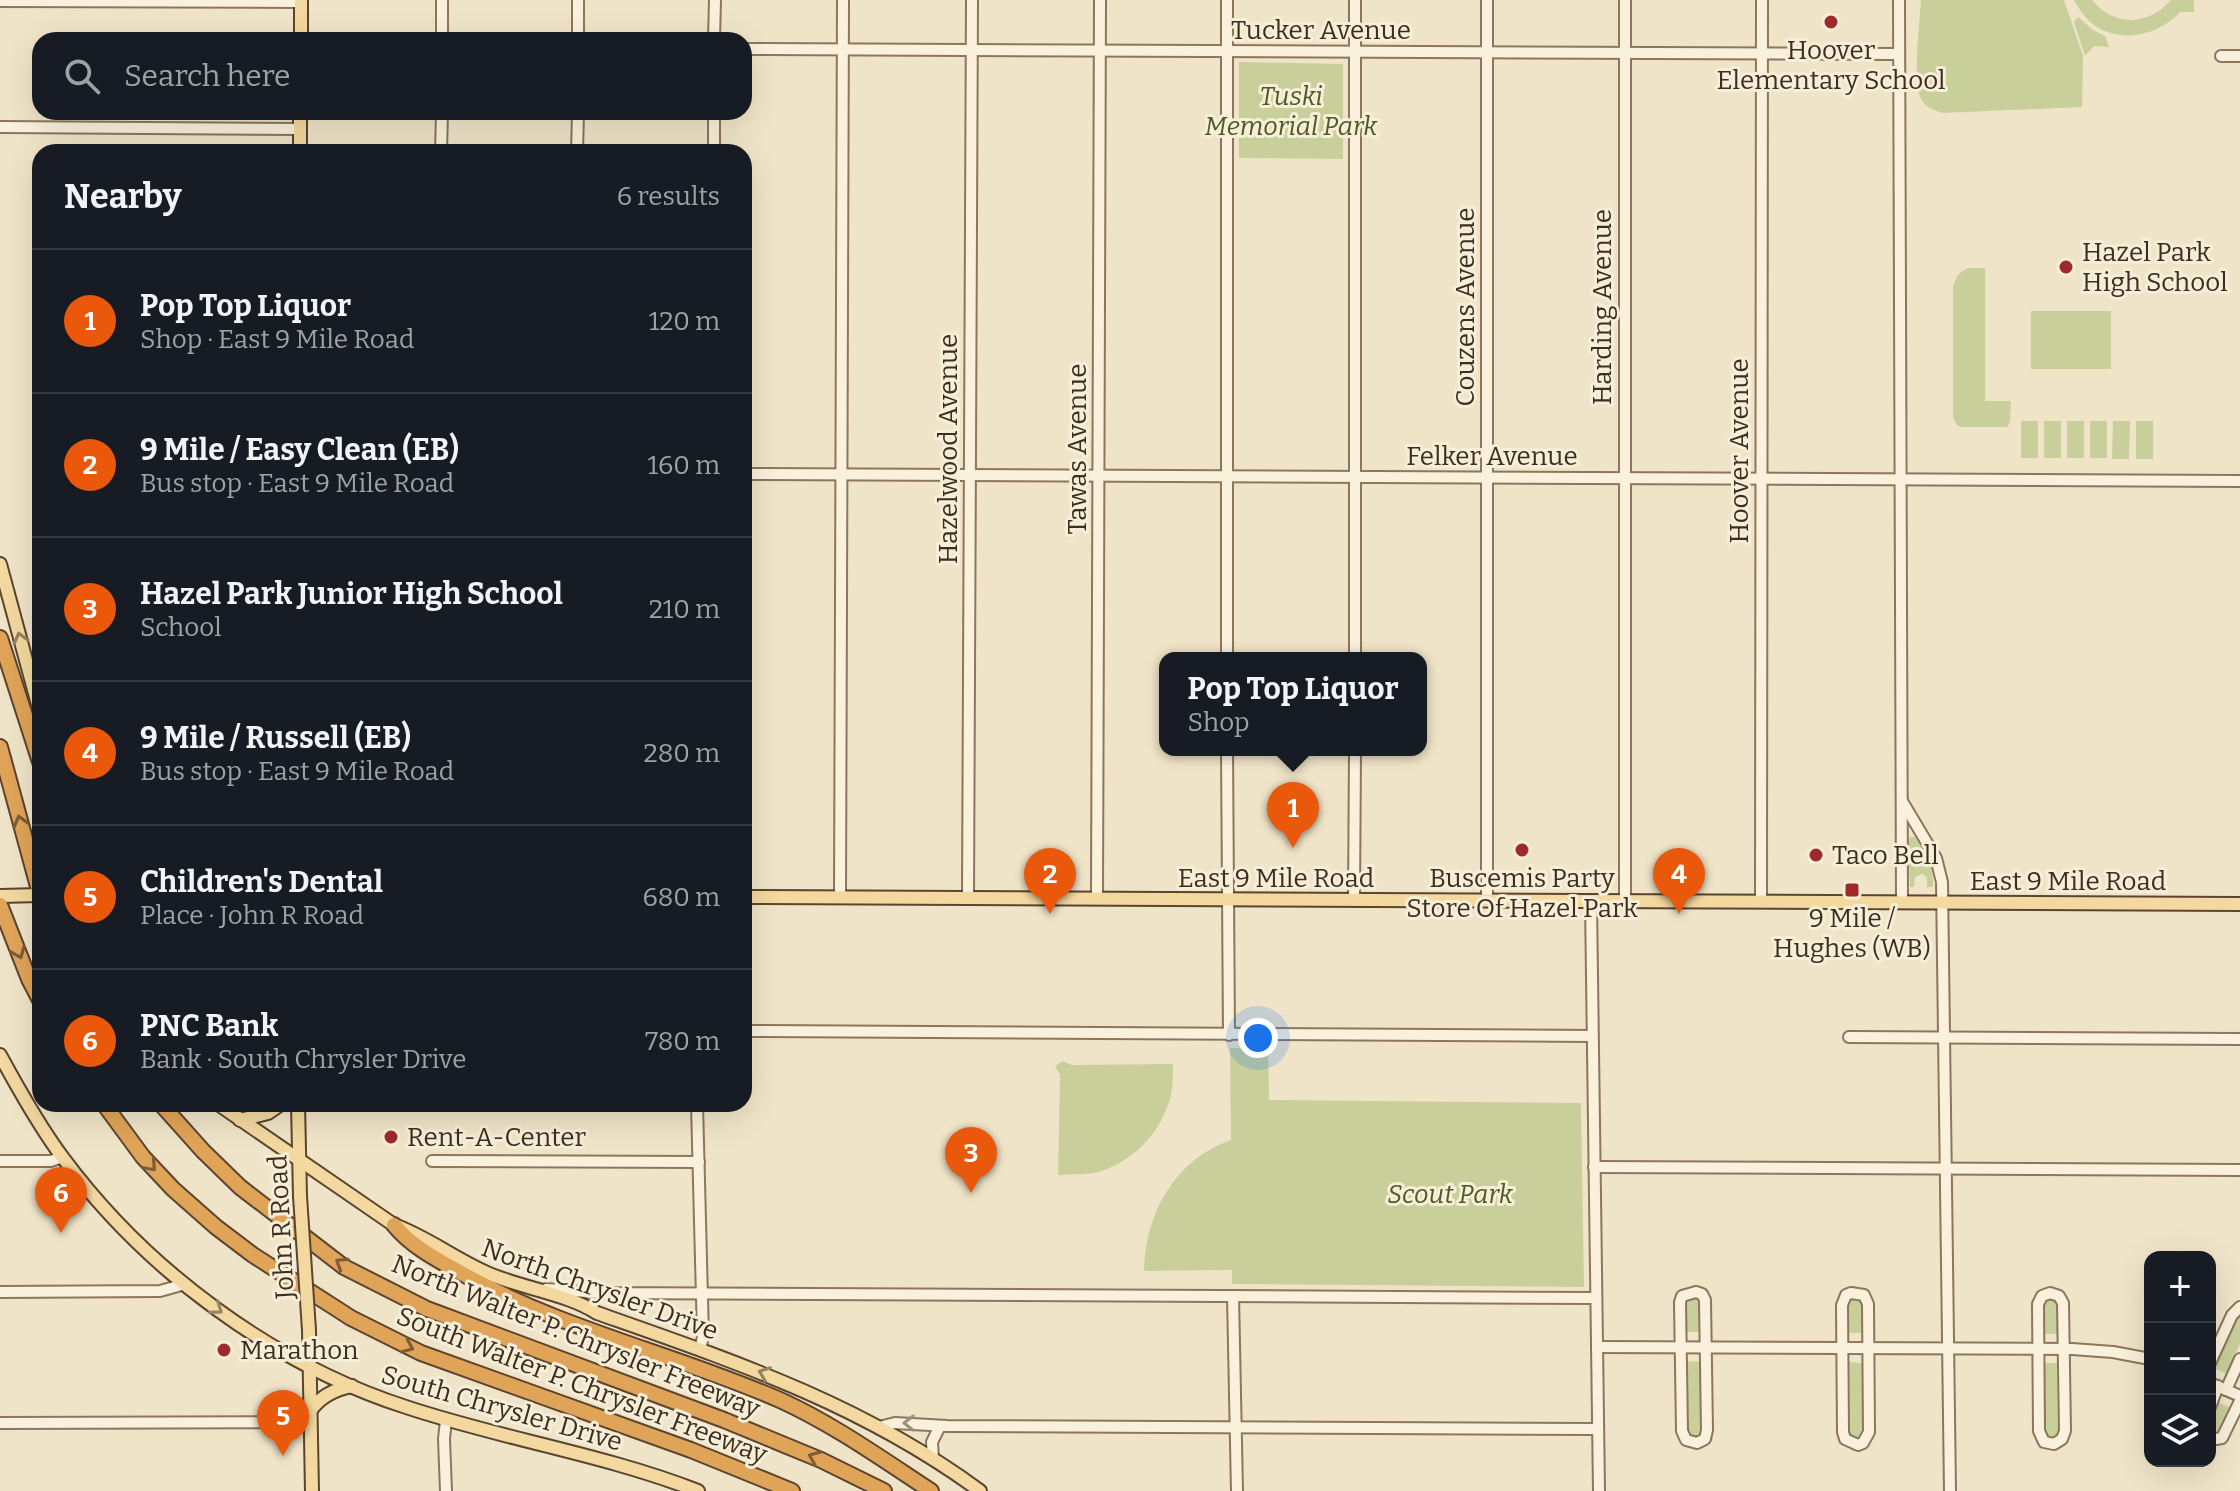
<!DOCTYPE html>
<meta charset="utf-8">
<style>
body{margin:0;font-family:Bitter,serif;background:#242831;color:#f1f3f6}
.controls{position:absolute;right:24px;bottom:24px;display:grid;overflow:hidden;border-radius:16px;box-shadow:0 8px 32px #0002}
.controls button{width:72px;height:72px;display:grid;place-items:center;padding:0;border:0;border-bottom:2px solid #363941;background:#171b24;color:#f1f3f6;font:40px sans-serif}
.you{position:absolute;left:1258px;top:1038px;width:28px;height:28px;margin:-20px;border:6px solid #fff;border-radius:50%;background:#1a73e8;box-shadow:0 0 0 12px #1a73e833}
.badge{display:grid;place-items:center;width:52px;height:52px;border-radius:50%;background:#ea580c;color:#fff;font-size:26px;font-weight:700}
.pin{position:absolute;translate:-50% -66px;filter:drop-shadow(0 2px 4px #0008)}
.pin::after{content:'';position:absolute;top:42px;width:28px;height:24px;background:inherit;clip-path:polygon(0 0,100% 0,50% 100%)}
.popup{position:absolute;left:1159px;top:652px;width:268px;height:104px;box-sizing:border-box;display:grid;place-content:center;border-radius:16px;background:#171b24;filter:drop-shadow(0 2px 6px #0005);font-size:26px;white-space:nowrap;color:#9ea1a6}
.popup b{font-size:30px;color:#f1f3f6}
.popup::after{content:'';position:absolute;left:50%;top:100%;margin-left:-16px;border:16px solid transparent;border-top-color:#171b24}
.list{margin:0;padding:0;list-style:none}
h2{display:flex;justify-content:space-between;align-items:center;height:104px;margin:0;padding:0 32px;font-size:34px}
h2 small{font-size:26px;font-weight:400;color:#9ea1a6}
.list li{display:grid;grid-template-columns:52px 1fr auto;gap:24px;align-items:center;box-sizing:border-box;height:144px;padding:0 32px;border-top:2px solid #363941}
.list b{display:block;font-size:30px;white-space:nowrap}
.list p{margin:0;font-size:26px;white-space:nowrap;color:#9ea1a6}
.list em{font-size:26px;font-style:normal;color:#9ea1a6}
.icon{flex:none;width:44px;height:44px;fill:none;stroke:currentColor;stroke-width:2;stroke-linecap:round;stroke-linejoin:round}
.map{position:relative;flex:none;width:2240px;height:1491px;overflow:hidden}
.search{position:absolute;background:#171b24;box-shadow:0 8px 32px #0002;left:32px;top:32px;width:720px;height:88px;display:flex;align-items:center;gap:20px;box-sizing:border-box;padding:0 28px;border-radius:24px;color:#9ea1a6;font-size:30px}
.panel{position:absolute;background:#171b24;box-shadow:0 8px 32px #0002;left:32px;top:144px;width:720px;height:968px;border-radius:24px}
.map>svg:first-child{display:block}
.green{fill:#c9cf9b}
.lines{fill:none;stroke-linecap:round;stroke-linejoin:round}
.minor-casing{stroke:#8d765c;stroke-width:14}
.major-casing{stroke:#5b4430;stroke-width:16}
.highway-casing{stroke:#5b4430;stroke-width:18}
.minor{stroke:#faf1dc;stroke-width:10}
.major{stroke:#f3d9a0;stroke-width:12}
.highway{stroke:#e0a458;stroke-width:14}
.major-bridge-casing{stroke:#5b4430;stroke-width:16;stroke-linecap:butt}
.major-bridge{stroke:#f3d9a0;stroke-width:12}
.oneway{stroke:#988460}
.oneway2{stroke:#7e5d36}
.oneway3{stroke:#9c907e}
.poi-dot{fill:#9e2a2b;stroke:#f7eed8;stroke-width:3}
.labels{text-anchor:middle;stroke-width:6;stroke-linejoin:round;paint-order:stroke}
.street-label{font-size:26px;fill:#3d2e20;stroke:#f7eed8}
.poi-label{font-size:26px;fill:#3d2e20;stroke:#f7eed8;text-anchor:start}
.park-label{font-size:26px;font-style:italic;fill:#4d5a26;stroke:#f7eed8}
</style>
<div class="map">
<svg width="2240" height="1491" viewBox="0 0 2240 1491">
<rect width="100%" height="100%" fill="#f0e4c8"/>
<g class="green">
<path d="M1921 0H2064L2083 56 2082 107 1942 113C1934 110 1925 107 1921 99 1912 83 1920 20 1921 0Z"/>
<path d="M2074 0H2092C2114 27 2149 26 2171 0H2194V12H2180C2158 37 2116 45 2089 21 2083 15 2078 7 2074 0Z"/>
<path d="M2078 17 2093 30 2105 36 2109 47 2094 46 2085 56 2074 22Z"/>
<path d="M1239 62 1343 64V159L1239 158Z"/>
<path d="M1969 268H1985V401H2011L2010 422 2007 427H1961L1957 425 1953 418V286C1956 277 1959 271 1969 268Z"/>
<rect x="2031" y="311" width="80" height="58"/>
<rect x="2021" y="421" width="17" height="37"/>
<rect x="2044" y="421" width="17" height="37"/>
<rect x="2067" y="421" width="17" height="37"/>
<rect x="2090" y="421" width="17" height="37"/>
<path d="M2113 421H2130L2129 459H2112Z"/>
<rect x="2136" y="421" width="17" height="38"/>
<path d="M1910 837H1915C1926 852 1934 868 1933 887H1927V877L1922 874 1915 877 1914 887H1910L1908 841Z"/>
<path d="M1230 1048H1268L1269 1100 1581 1103 1584 1287 1232 1284V1270L1144 1271C1145 1214 1175 1159 1231 1140Z"/>
<path d="M1063 1061 1072 1065 1173 1064C1173 1074 1173 1085 1171 1095 1162 1131 1136 1159 1102 1171 1089 1175 1072 1174 1058 1175L1060 1075 1055 1066Z"/>
<path d="M1693 1297 1700 1302V1332H1686L1685 1303 1688 1299Z"/>
<path d="M1852 1298 1859 1299 1862 1302V1333H1848L1847 1304Z"/>
<path d="M2050 1298 2055 1301 2057 1305V1334H2043L2042 1305 2045 1300Z"/>
<path d="M2240 1313V1344L2227 1374 2214 1368Z"/>
<path d="M1686 1361 1700 1362 1701 1430 1700 1435 1695 1437 1689 1435 1687 1430Z"/>
<path d="M1848 1362 1862 1363 1863 1431 1862 1435 1857 1438 1851 1435 1849 1431Z"/>
<path d="M2043 1363H2057L2058 1432 2057 1436 2047 1438 2044 1431Z"/>
<path d="M2217 1402 2231 1408 2220 1432 2213 1436 2210 1435V1419Z"/>
</g>
<g class="lines">
<defs>
<g id="minor">
<path d="M1899 0 1902 903"/>
<path d="M0 1 301 2"/>
<path d="M442 40V0"/>
<path d="M578 40V0"/>
<path d="M714 40 715 0"/>
<path d="M744 49 1899 54"/>
<path d="M2221 56H2240"/>
<path d="M0 127 300 129"/>
<path d="M441 152 442 112"/>
<path d="M577 152 578 112"/>
<path d="M714 152V112"/>
<path d="M744 474 2240 481"/>
<path d="M1227 658V0"/>
<path d="M1355 658V0"/>
<path d="M1227 750 1229 1035"/>
<path d="M1902 801 1936 858 1942 882 1950 1491"/>
<path d="M840 898 843 0"/>
<path d="M968 898 972 0"/>
<path d="M1097 899 1100 0"/>
<path d="M1354 901 1355 750"/>
<path d="M1487 901V0"/>
<path d="M1591 902 1599 1491"/>
<path d="M1625 902V0"/>
<path d="M1761 902 1762 0"/>
<path d="M744 1031 1592 1036"/>
<path d="M1849 1037 2240 1039"/>
<path d="M697 1104 703 1337 700 1349"/>
<path d="M0 1161H51L62 1157"/>
<path d="M432 1161 699 1162"/>
<path d="M1594 1167 2240 1170"/>
<path d="M546 1289 600 1293 1596 1298"/>
<path d="M0 1292 160 1291 185 1284"/>
<path d="M1696 1292 1702 1294 1705 1300 1707 1430 1705 1439 1697 1443 1686 1440 1682 1431 1680 1302 1682 1296Z"/>
<path d="M1851 1293 1864 1295 1868 1304 1869 1432 1863 1443 1858 1445 1845 1439 1843 1432 1842 1305 1846 1295Z"/>
<path d="M2050 1293 2059 1296 2063 1303 2065 1431 2062 1439 2054 1444 2044 1442 2039 1431 2038 1304 2042 1296Z"/>
<path d="M1233 1296 1237 1491"/>
<path d="M1597 1347 2072 1349 2113 1352 2150 1359"/>
<path d="M2210 1363 2232 1315 2240 1307"/>
<path d="M2210 1383 2240 1396"/>
<path d="M2226 1390 2240 1359"/>
<path d="M2210 1407 2218 1386"/>
<path d="M0 1423 310 1422"/>
<path d="M879 1427 895 1423 947 1426 1598 1429"/>
<path d="M2210 1440 2222 1438 2240 1401"/>
<path d="M933 1460 932 1442 940 1426"/>
<path d="M446 1491 444 1439 446 1420"/>
</g>
<g id="major">
<path d="M301 40V0"/>
<path d="M300 112V152"/>
<path d="M0 564 40 712"/>
<path d="M0 896 40 895"/>
<path d="M744 897 2240 904"/>
<path d="M0 1055C19 1090 39 1126 63 1158 147 1271 273 1364 406 1407 502 1439 603 1454 698 1491"/>
<path d="M218 1104 394 1225C427 1237 455 1259 487 1273 521 1288 568 1294 597 1313 733 1361 862 1404 980 1491"/>
<path d="M298 1104 300 1196"/>
<path d="M240 1120 268 1113 281 1104"/>
<path d="M309 1330 312 1491"/>
<path d="M310 1411C320 1397 335 1389 352 1386"/>
</g>
<g id="highway">
<path d="M0 638 40 762"/>
<path d="M0 747 40 894"/>
<path d="M0 905 29 979 40 1000"/>
<path d="M104 1104 143 1157 173 1189 216 1227 253 1255 351 1318 421 1353 691 1450 792 1491"/>
<path d="M161 1104 203 1151 240 1187 344 1267 427 1309 724 1420 821 1460 884 1491"/>
<path d="M394 1225C412 1247 438 1260 463 1274 563 1330 675 1354 780 1400 833 1424 882 1459 931 1491"/>
</g>
</defs>
<use href="#minor" class="minor-casing"/>
<use href="#major" class="major-casing"/>
<use href="#highway" class="highway-casing"/>
<use href="#minor" class="minor"/>
<use href="#major" class="major"/>
<use href="#highway" class="highway"/>
<defs>
<path id="major-bridge" d="M300 1196 309 1330"/>
</defs>
<use href="#major-bridge" class="major-bridge-casing"/>
<use href="#major-bridge" class="major-bridge"/>
</g>
<defs><path id="oneway-chevron" d="M-2-3.5L2.5 0L-2 3.5" fill="none" stroke-width="1.6" stroke-linecap="round" stroke-linejoin="round" transform="scale(2)"/></defs>
<g class="oneway">
<use href="#oneway-chevron" transform="translate(20 638) rotate(-105)"/>
<use href="#oneway-chevron" transform="translate(217 1309) rotate(35)"/>
<use href="#oneway-chevron" transform="translate(764 1373) rotate(-159)"/>
</g>
<g class="oneway2">
<use href="#oneway-chevron" transform="translate(20 821) rotate(-105)"/>
<use href="#oneway-chevron" transform="translate(19 953) rotate(68)"/>
<use href="#oneway-chevron" transform="translate(151 1166) rotate(48)"/>
<use href="#oneway-chevron" transform="translate(341 1263) rotate(-147)"/>
<use href="#oneway-chevron" transform="translate(408 1347) rotate(24)"/>
<use href="#oneway-chevron" transform="translate(814 1457) rotate(-157)"/>
</g>
<use class="oneway3" href="#oneway-chevron" transform="translate(909 1423) rotate(-179)"/>
<g class="poi-dot">
<circle cx="1831" cy="22" r="8"/>
<circle cx="2066" cy="267" r="8"/>
<circle cx="1522" cy="850" r="8"/>
<circle cx="1816" cy="855" r="8"/>
<rect x="1844" y="882" width="16" height="16" rx="4"/>
<circle cx="391" cy="1137" r="8"/>
<circle cx="224" cy="1350" r="8"/>
</g>
<g class="labels">
<g class="street-label">
<text x="1321" y="39">Tucker Avenue</text>
<text transform="translate(1465 307) rotate(-90)" y="9">Couzens Avenue</text>
<text transform="translate(1602 307) rotate(-90)" y="9">Harding Avenue</text>
<text transform="translate(948 449) rotate(-90)" y="9">Hazelwood Avenue</text>
<text transform="translate(1077 449) rotate(-90)" y="9">Tawas Avenue</text>
<text transform="translate(1739 451) rotate(-90)" y="9">Hoover Avenue</text>
<text x="1492" y="465">Felker Avenue</text>
<text x="1276" y="887">East 9 Mile Road</text>
<text x="2068" y="890">East 9 Mile Road</text>
<text transform="translate(281 1227) rotate(-93)" y="9">John R Road</text>
<text transform="translate(600 1289) rotate(20)" y="9">North Chrysler Drive</text>
<text transform="translate(576 1336) rotate(22)" y="9">North Walter P. Chrysler Freeway</text>
<text transform="translate(582 1385) rotate(21)" y="9">South Walter P. Chrysler Freeway</text>
<text transform="translate(502 1408) rotate(16)" y="9">South Chrysler Drive</text>
</g>
<g class="poi-label">
<text x="1831" y="59" text-anchor="middle">Hoover<tspan x="1831" dy="30">Elementary School</tspan></text>
<text x="2082" y="261">Hazel Park<tspan x="2082" dy="30">High School</tspan></text>
<text x="1832" y="864">Taco Bell</text>
<text x="1522" y="887" text-anchor="middle">Buscemis Party<tspan x="1522" dy="30">Store Of Hazel Park</tspan></text>
<text x="1852" y="927" text-anchor="middle">9 Mile /<tspan x="1852" dy="30">Hughes (WB)</tspan></text>
<text x="407" y="1146">Rent-A-Center</text>
<text x="240" y="1359">Marathon</text>
</g>
<g class="park-label">
<text x="1291" y="105">Tuski<tspan x="1291" dy="30">Memorial Park</tspan></text>
<text x="1450" y="1203">Scout Park</text>
</g>
</g>
</svg>
<div class="controls">
<button>+</button>
<button>−</button>
<button><svg class="icon" aria-label="layers" viewBox="0 0 24 24"><path d="M12 4l9 5-9 5-9-5zM3 14l9 5 9-5"/></svg></button>
</div>
<div class="you"></div>
<div class="pin badge" style="left:1293px;top:848px">1</div>
<div class="popup"><b>Pop Top Liquor</b>Shop</div>
<div class="pin badge" style="left:1050px;top:914px">2</div>
<div class="pin badge" style="left:971px;top:1193px">3</div>
<div class="pin badge" style="left:1679px;top:914px">4</div>
<div class="pin badge" style="left:283px;top:1456px">5</div>
<div class="pin badge" style="left:61px;top:1233px">6</div>
<div class="search"><svg class="icon" aria-label="search" viewBox="0 0 24 24"><circle cx="10" cy="10" r="6"/><path d="M15 15l6 6"/></svg>Search here</div>
<section class="panel">
<h2>Nearby<small>6 results</small></h2>
<ul class="list">
<li><span class="badge">1</span><div><b>Pop Top Liquor</b><p>Shop · East 9 Mile Road</p></div><em>120 m</em></li>
<li><span class="badge">2</span><div><b>9 Mile / Easy Clean (EB)</b><p>Bus stop · East 9 Mile Road</p></div><em>160 m</em></li>
<li><span class="badge">3</span><div><b>Hazel Park Junior High School</b><p>School</p></div><em>210 m</em></li>
<li><span class="badge">4</span><div><b>9 Mile / Russell (EB)</b><p>Bus stop · East 9 Mile Road</p></div><em>280 m</em></li>
<li><span class="badge">5</span><div><b>Children's Dental</b><p>Place · John R Road</p></div><em>680 m</em></li>
<li><span class="badge">6</span><div><b>PNC Bank</b><p>Bank · South Chrysler Drive</p></div><em>780 m</em></li>
</ul>
</section>
</div>
